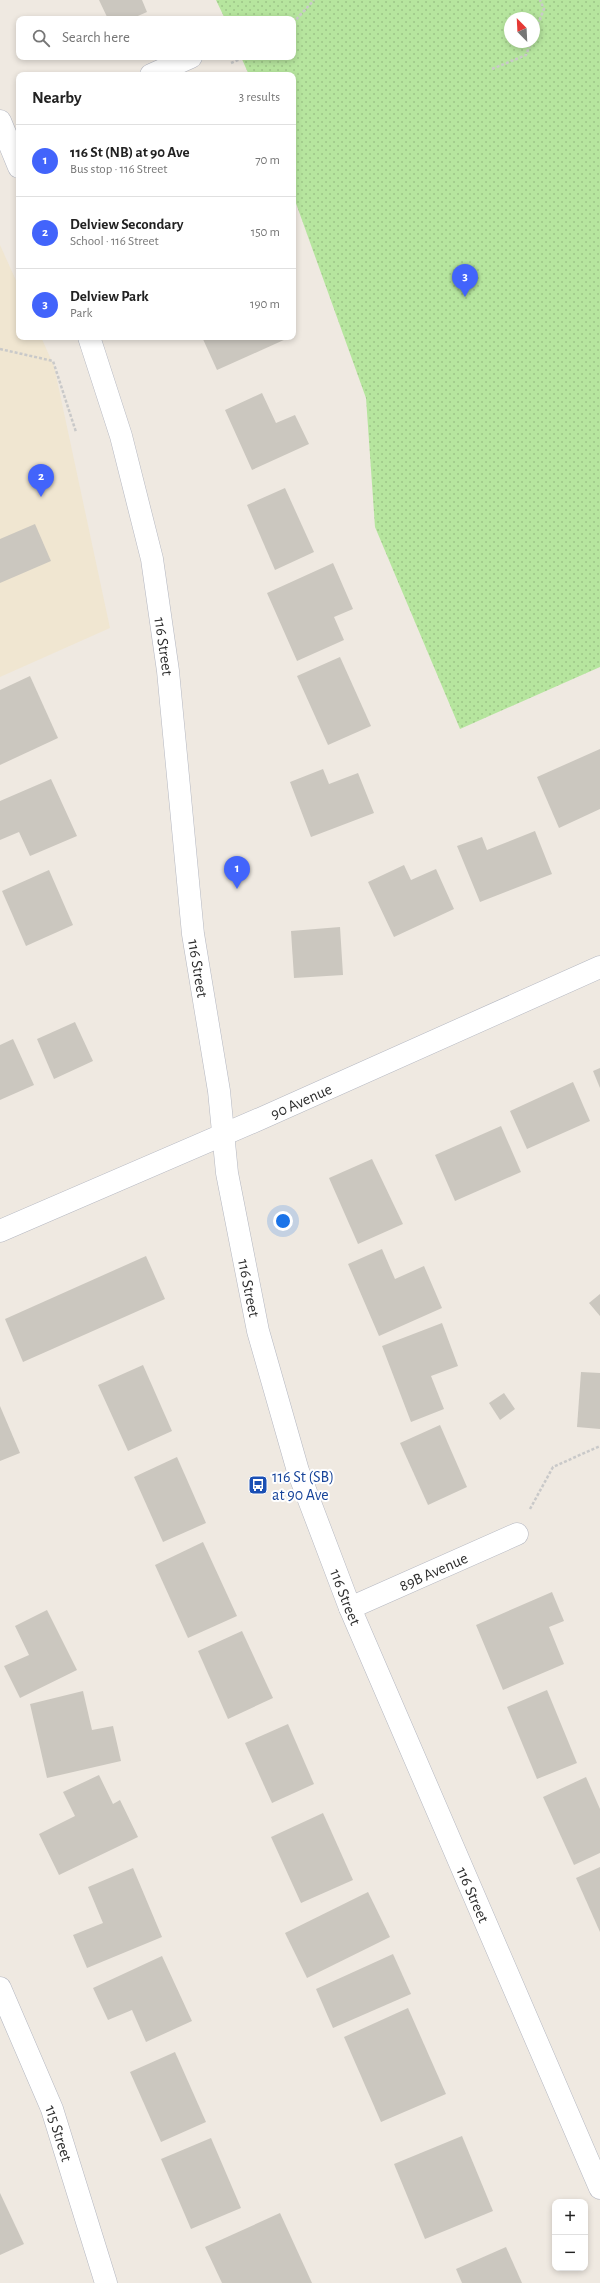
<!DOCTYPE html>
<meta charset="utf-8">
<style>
body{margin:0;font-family:"Alegreya Sans",sans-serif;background:#f2f2f2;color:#222}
.controls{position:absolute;right:12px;bottom:12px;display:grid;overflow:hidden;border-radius:8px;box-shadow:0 2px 6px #0003}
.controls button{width:36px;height:36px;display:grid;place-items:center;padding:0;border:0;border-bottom:1px solid #e0e0e0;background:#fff;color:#222;font:20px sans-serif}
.compass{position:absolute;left:504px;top:12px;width:36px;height:36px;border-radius:50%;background:#fff;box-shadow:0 2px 6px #0003;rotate:336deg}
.you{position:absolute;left:283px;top:1221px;width:14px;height:14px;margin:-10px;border:3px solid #fff;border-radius:50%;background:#1a73e8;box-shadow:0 0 0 6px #1a73e833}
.badge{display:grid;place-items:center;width:26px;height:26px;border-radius:50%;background:#4264fb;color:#fff;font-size:13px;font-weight:700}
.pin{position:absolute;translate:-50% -33px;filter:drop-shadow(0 1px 2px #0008)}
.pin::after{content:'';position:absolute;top:21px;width:14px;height:12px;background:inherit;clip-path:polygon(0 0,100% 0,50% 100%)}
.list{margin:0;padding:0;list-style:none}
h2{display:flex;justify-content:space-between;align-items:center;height:52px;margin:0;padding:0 16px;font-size:17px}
h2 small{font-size:13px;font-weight:400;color:#767676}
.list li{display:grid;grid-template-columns:26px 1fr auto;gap:12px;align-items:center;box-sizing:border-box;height:72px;padding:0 16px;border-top:1px solid #e0e0e0}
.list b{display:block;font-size:15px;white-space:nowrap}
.list p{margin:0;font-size:13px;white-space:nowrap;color:#767676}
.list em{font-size:13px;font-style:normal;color:#767676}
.icon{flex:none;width:22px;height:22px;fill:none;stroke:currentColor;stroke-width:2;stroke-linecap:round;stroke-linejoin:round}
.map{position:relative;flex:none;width:600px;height:2283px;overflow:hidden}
.search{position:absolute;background:#fff;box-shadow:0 2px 6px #0003;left:16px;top:16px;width:280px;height:44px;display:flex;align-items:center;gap:10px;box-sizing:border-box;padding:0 14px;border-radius:8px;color:#767676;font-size:15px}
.panel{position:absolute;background:#fff;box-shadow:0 2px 6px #0003;left:16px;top:72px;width:280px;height:268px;border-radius:8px}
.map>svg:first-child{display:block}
.education{fill:#f0e6d1}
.park{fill:url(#park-dots);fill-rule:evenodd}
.building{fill:#cbc7bf}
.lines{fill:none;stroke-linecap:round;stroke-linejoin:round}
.minor-casing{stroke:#b4b7c1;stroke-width:23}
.path{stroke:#c9c9c9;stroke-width:2.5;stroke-dasharray:3 2;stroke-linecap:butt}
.minor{stroke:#fff;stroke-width:22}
.labels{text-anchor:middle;stroke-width:4;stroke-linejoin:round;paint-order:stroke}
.street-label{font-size:16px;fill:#2e2e2e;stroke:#fff}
.transit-label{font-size:16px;fill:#164399;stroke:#fff;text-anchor:start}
</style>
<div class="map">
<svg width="600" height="2283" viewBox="0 0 600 2283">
<defs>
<pattern id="park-dots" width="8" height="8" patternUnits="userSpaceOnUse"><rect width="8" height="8" fill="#b6e59e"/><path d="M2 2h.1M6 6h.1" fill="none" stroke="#9dc588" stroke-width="1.8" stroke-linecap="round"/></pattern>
</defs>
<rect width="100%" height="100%" fill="#efe9e1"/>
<path class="education" d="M0 245 19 287V337H41L54 366 110 628 0 677Z"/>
<path class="park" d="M216 0H600V667L460 729 375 527 366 398 293 195V75H249L241 57H293V19H225ZM510 18H534V42H510Z"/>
<g class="building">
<path d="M99 0H142L147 12 131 19H108Z"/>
<path d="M202 337H285L286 339 217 370Z"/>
<path d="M262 393 276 423 295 415 309 444 252 470 225 410Z"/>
<path d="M285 488 314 552 275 570 247 505Z"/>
<path d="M35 524 51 561 0 583V539Z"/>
<path d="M333 563 353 609 334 617 344 640 297 661 267 593Z"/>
<path d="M340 657 371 726 328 745 297 676Z"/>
<path d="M30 676 58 738 0 765V690Z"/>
<path d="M600 749V809L559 828 537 777Z"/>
<path d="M323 769 329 784 358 773 374 813 311 837 290 782Z"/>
<path d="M51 779 77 836 30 856 19 832 0 840V801Z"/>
<path d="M535 831 552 874 480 902 457 846 482 837 487 850Z"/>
<path d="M404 865 411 880 436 869 454 909 394 937 368 882Z"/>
<path d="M49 870 73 925 26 946 2 891Z"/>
<path d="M340 927 343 975 294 978 291 931Z"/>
<path d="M75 1022 93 1061 54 1079 37 1039Z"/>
<path d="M13 1039 34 1085 0 1100V1045Z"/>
<path d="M600 1068V1088L593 1071Z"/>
<path d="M573 1082 590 1121 527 1149 510 1111Z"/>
<path d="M501 1126 521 1172 455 1201 435 1155Z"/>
<path d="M372 1159 403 1224 358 1244 329 1178Z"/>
<path d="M382 1249 395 1279 424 1266 442 1308 379 1336 348 1264Z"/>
<path d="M146 1256 165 1299 23 1362 5 1319Z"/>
<path d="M600 1294V1316L589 1303Z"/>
<path d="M442 1323 458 1366 431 1376 444 1409 411 1422 382 1346Z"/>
<path d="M143 1365 172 1431 128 1451 98 1385Z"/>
<path d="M581 1372 600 1373V1429L577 1427Z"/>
<path d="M504 1393 515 1409 500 1420 489 1403Z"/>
<path d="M0 1406 20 1453 0 1461Z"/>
<path d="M440 1425 467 1487 428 1505 400 1443Z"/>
<path d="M177 1457 206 1523 163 1542 134 1477Z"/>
<path d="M203 1542 237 1616 188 1638 155 1565Z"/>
<path d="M552 1592 564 1621 549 1627 564 1664 503 1690 476 1625Z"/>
<path d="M47 1610 77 1670 20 1698 4 1666 29 1655 15 1626Z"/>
<path d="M242 1631 273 1698 228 1719 198 1651Z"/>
<path d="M547 1690 577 1763 537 1779 507 1707Z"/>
<path d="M83 1691 92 1730 113 1726 121 1761 47 1778 30 1704Z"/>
<path d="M288 1724 314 1784 272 1803 245 1743Z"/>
<path d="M99 1775 113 1804 120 1800 138 1837 59 1875 39 1834 75 1816 63 1792Z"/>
<path d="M586 1777 600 1809V1853L574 1865 543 1797Z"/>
<path d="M323 1813 353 1880 301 1903 271 1837Z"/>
<path d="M600 1867V1932L576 1878Z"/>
<path d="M133 1868 162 1937 87 1968 73 1935 103 1923 88 1887Z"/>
<path d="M368 1892 390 1937 307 1978 285 1933Z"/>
<path d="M393 1954 411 1994 333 2028 316 1989Z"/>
<path d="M162 1956 192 2021 146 2042 132 2010 108 2020 93 1988Z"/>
<path d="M408 2008 446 2094 381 2122 344 2037Z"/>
<path d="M175 2052 206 2122 161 2142 130 2072Z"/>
<path d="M462 2136 493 2211 425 2239 394 2164Z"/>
<path d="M211 2138 241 2208 191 2229 161 2159Z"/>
<path d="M0 2193 24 2244 0 2255Z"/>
<path d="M280 2213 312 2283H222L205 2247Z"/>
<path d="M506 2247 522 2283H462L456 2269Z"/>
</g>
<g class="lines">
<defs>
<g id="minor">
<path d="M151 75 191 57"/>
<path d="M0 121 19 167"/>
<path id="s1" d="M89 337 121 436 152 559 168 671 193 934 219 1091 227 1173 258 1331 298 1471 350 1608 600 2188"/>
<path id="s2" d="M0 1231 262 1118 600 967"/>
<path id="s3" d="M350 1608 517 1534"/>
<path id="s4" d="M0 1988 52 2109 106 2283"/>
</g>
</defs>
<use href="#minor" class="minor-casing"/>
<g class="path">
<path d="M293 23 314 0"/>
<path d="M534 34 544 9 540 0"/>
<path d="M231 63 245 57"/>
<path d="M492 69 526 55 531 42"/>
<path d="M0 349 53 361 76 432"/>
<path d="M530 1509 553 1467 600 1446"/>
</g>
<use href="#minor" class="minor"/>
</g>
<defs>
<symbol id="bus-square" viewBox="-11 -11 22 22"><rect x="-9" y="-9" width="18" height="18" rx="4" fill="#1a4fb4" stroke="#fff"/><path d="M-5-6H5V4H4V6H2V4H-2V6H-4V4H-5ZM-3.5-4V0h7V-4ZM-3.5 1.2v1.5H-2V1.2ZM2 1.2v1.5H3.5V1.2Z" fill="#fff"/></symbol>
</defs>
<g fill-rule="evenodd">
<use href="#bus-square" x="247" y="1474" width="22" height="22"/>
</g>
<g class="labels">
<g class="street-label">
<text dy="6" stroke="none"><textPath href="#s1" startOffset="319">116 Street</textPath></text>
<text dy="6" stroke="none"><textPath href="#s1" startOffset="643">116 Street</textPath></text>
<text dy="6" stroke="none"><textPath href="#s2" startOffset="328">90 Avenue</textPath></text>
<text dy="6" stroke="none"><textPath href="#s1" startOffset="967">116 Street</textPath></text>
<text dy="6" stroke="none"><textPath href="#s3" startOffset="91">89B Avenue</textPath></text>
<text dy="6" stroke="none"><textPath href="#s1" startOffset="1291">116 Street</textPath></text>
<text dy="6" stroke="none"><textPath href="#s1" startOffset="1615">116 Street</textPath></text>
<text dy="6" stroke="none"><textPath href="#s4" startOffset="157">115 Street</textPath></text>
</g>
<g class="transit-label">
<text x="272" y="1482">116 St (SB)<tspan x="272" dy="18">at 90 Ave</tspan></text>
</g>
</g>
</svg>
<div class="controls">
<button>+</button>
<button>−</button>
</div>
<svg class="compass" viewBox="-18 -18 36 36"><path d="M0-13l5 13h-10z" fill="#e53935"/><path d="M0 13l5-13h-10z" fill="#767676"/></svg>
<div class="you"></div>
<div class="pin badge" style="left:237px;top:889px">1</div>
<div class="pin badge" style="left:41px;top:497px">2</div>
<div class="pin badge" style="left:465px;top:297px">3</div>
<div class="search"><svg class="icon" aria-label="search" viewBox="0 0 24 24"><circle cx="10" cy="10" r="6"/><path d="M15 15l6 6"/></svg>Search here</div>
<section class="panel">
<h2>Nearby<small>3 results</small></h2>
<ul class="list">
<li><span class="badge">1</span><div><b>116 St (NB) at 90 Ave</b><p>Bus stop · 116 Street</p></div><em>70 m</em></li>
<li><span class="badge">2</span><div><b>Delview Secondary</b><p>School · 116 Street</p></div><em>150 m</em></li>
<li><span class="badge">3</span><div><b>Delview Park</b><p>Park</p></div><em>190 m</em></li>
</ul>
</section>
</div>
